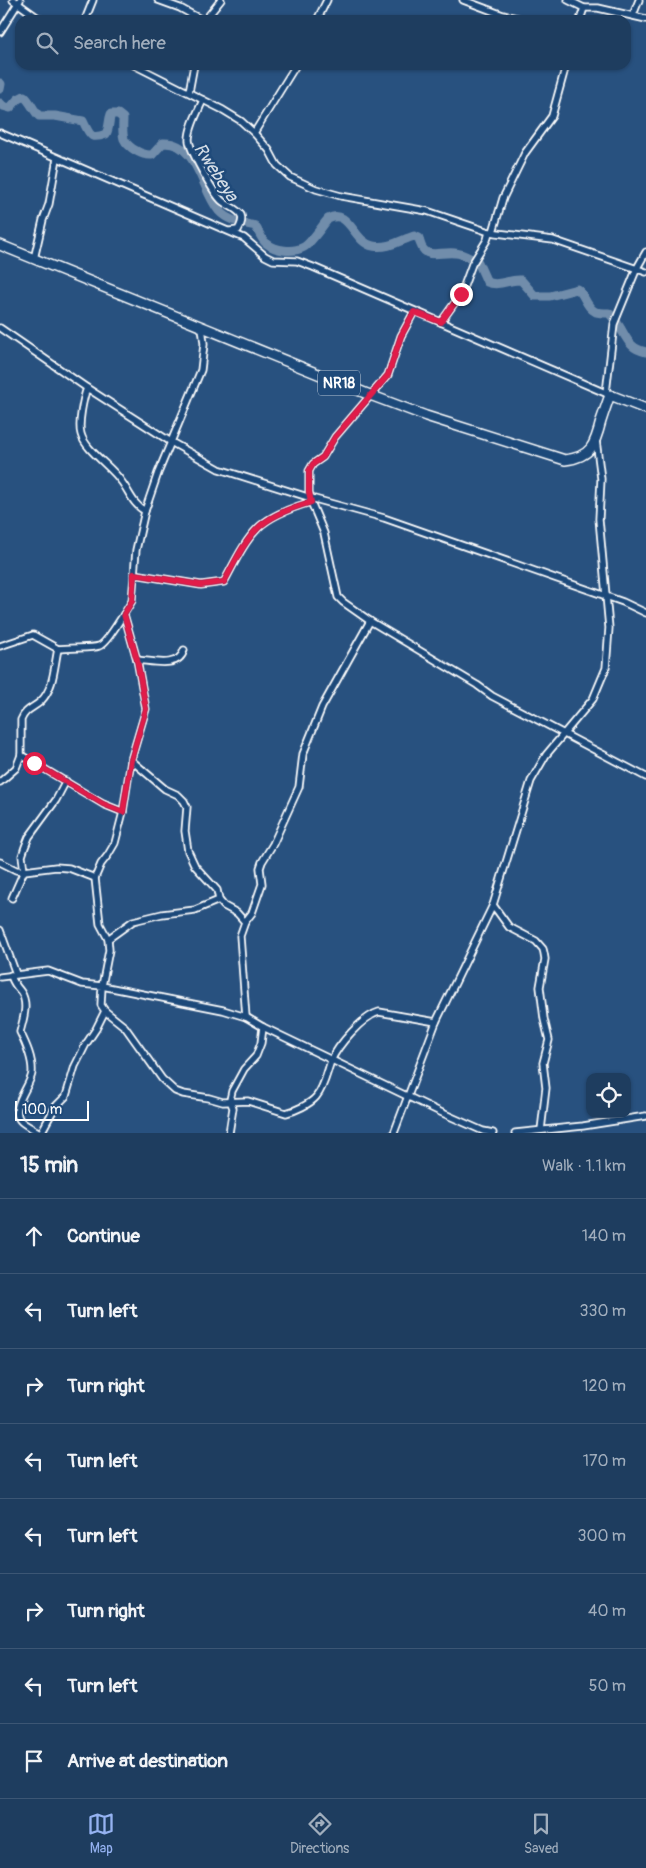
<!DOCTYPE html>
<meta charset="utf-8">
<style>
body{margin:0;font-family:Pangolin,sans-serif;background:#2b4868;color:#f1f3f6}
.controls{position:absolute;right:15px;bottom:15px;display:grid;overflow:hidden;border-radius:10px;box-shadow:0 1px 4px #0004}
.controls button{width:45px;height:45px;display:grid;place-items:center;padding:0;border:0;border-bottom:1px solid #3c5674;background:#1e3d5f;color:#f1f3f6;font:25px sans-serif}
.scale{position:absolute;left:15px;bottom:12px;width:74px;box-sizing:border-box;padding-left:5px;border:2px solid #fff;border-top:0;font-size:14px;line-height:18px;white-space:nowrap;color:#fff;-webkit-text-stroke:4px #1f4a7a;paint-order:stroke}
.stop{position:absolute;width:15px;height:15px;margin:-11px;border:4px solid #e11d48;border-radius:50%;background:#fff}
.stop.end{background:#e11d48;border-color:#fff;box-shadow:0 1px 5px #0008}
.list{margin:0;padding:0;list-style:none}
h2{display:flex;justify-content:space-between;align-items:center;height:65px;margin:0;padding:0 20px;font-size:21px}
h2 small{font-size:16px;font-weight:400;color:#a1aebd}
.list li{display:grid;grid-template-columns:32px 1fr auto;gap:15px;align-items:center;box-sizing:border-box;height:75px;padding:0 20px;border-top:1px solid #3c5674}
.list b{display:block;font-size:19px;white-space:nowrap}
.list em{font-size:16px;font-style:normal;color:#a1aebd}
.icon{flex:none;width:28px;height:28px;fill:none;stroke:currentColor;stroke-width:2;stroke-linecap:round;stroke-linejoin:round}
.map{position:relative;flex:none;width:646px;height:1133px;overflow:hidden}
.search{position:absolute;background:#1e3d5f;box-shadow:0 1px 4px #0004;left:15px;right:15px;top:15px;height:55px;display:flex;align-items:center;gap:12px;box-sizing:border-box;padding:0 18px;border-radius:15px;color:#a1aebd;font-size:19px}
.sheet{height:665px;background:#1e3d5f}
nav{display:flex;justify-content:space-around;align-items:center;box-sizing:border-box;height:70px;border-top:1px solid #3c5674;background:#1e3d5f;font-size:14px;color:#a1aebd}
nav a{display:grid;justify-items:center;gap:2px}
nav .on{color:#95b2f1}
.map>svg:first-child{display:block}
.lines{fill:none;stroke-linecap:round;stroke-linejoin:round}
.river{stroke:#718dab;stroke-width:9}
.minor-casing{stroke:#fff;stroke-width:9}
.primary-casing{stroke:#fff;stroke-width:12}
.minor{stroke:#1f4a7a;stroke-width:5.5}
.primary{stroke:#1f4a7a;stroke-width:9}
.route{stroke:#e11d48;stroke-width:6}
.labels{text-anchor:middle;stroke-width:5;stroke-linejoin:round;paint-order:stroke}
.shield{fill:#1f4a7a;stroke:#bcc9d7;stroke-width:1}
.shield-label{font-size:15px;font-weight:bold;fill:#fff}
.water-label{font-size:18px;font-style:italic;fill:#d4dde6;stroke:#1f4a7a}
</style>
<div class="map">
<svg width="646" height="1133" viewBox="0 0 646 1133">
<rect width="100%" height="100%" fill="#28517f"/>
<filter id="ink" filterUnits="userSpaceOnUse"><feTurbulence type="fractalNoise" baseFrequency=".02" numOctaves="2"/><feDisplacementMap in="SourceGraphic" scale="10" xChannelSelector="R" yChannelSelector="G"/><feConvolveMatrix kernelMatrix="1 2 1 2 8 2 1 2 1" color-interpolation-filters="sRGB"/></filter>
<g filter="url(#ink)">
<g class="lines">
<g class="river">
<path d="M0 83 1 84 0 89"/>
<path d="M0 103 3 106 10 108 18 99 24 96C31 102 33 110 39 116H55L83 121C90 135 90 140 106 134 110 127 108 122 111 114H118L123 118C123 124 122 133 124 139 128 148 143 156 152 155L163 143C198 141 201 190 219 211 228 221 242 223 255 226 259 231 261 239 266 243 276 251 293 253 304 247 311 243 322 226 328 219 349 207 354 243 373 246 388 249 401 240 414 236L419 238C423 262 438 251 455 253 462 253 471 259 478 262L487 282C500 287 508 279 521 280L535 296H550L577 289C585 294 586 308 596 312 599 313 605 313 609 313 613 318 618 323 621 329 628 341 631 349 646 352"/>
</g>
<defs>
<g id="minor">
<path d="M13 0 41 20"/>
<path d="M158 0 180 8 202 20"/>
<path d="M463 0 503 15 526 20"/>
<path d="M568 0 584 8"/>
<path d="M633 15 639 0"/>
<path d="M85 20 93 0"/>
<path d="M205 20 221 0"/>
<path d="M317 20 327 0"/>
<path d="M580 20 584 8H598L646 19"/>
<path d="M0 32 20 0"/>
<path d="M134 65 223 110 241 121 254 133 269 150 277 165 290 177 316 189 341 196 427 211 489 232 553 240 646 272"/>
<path d="M189 92 194 65"/>
<path d="M203 100C198 112 189 127 189 140 190 151 212 190 220 199 225 205 237 208 241 215 243 220 241 225 238 230L230 231"/>
<path d="M0 133 244 238 265 256 273 260 297 261 313 267 610 395"/>
<path d="M254 133 296 65"/>
<path d="M493 232 503 198 525 153 552 116 566 65"/>
<path d="M34 259 43 220 49 204 57 158"/>
<path d="M414 312 401 336 388 375 335 437 323 457 313 464 309 471V492L311 502 324 533 338 597 343 602 370 621 477 685 492 696 646 777"/>
<path d="M441 322 461 294 472 264 487 240 489 232"/>
<path d="M202 327 204 344 201 370 158 473 145 511 136 550 132 601 124 614 137 660 146 709 131 760 123 812 115 843 108 855 101 864 95 878 100 924 108 939 109 950 102 986 223 1010 246 1017 263 1027 438 1111 483 1131 493 1133"/>
<path d="M0 328 87 388 171 442 219 469 311 498 384 518 623 602 646 613"/>
<path d="M87 388C83 399 78 424 81 434 85 450 112 467 121 481 129 491 133 505 145 511"/>
<path d="M606 393 614 324 637 268 646 252"/>
<path d="M134 574 201 585 224 582C234 564 243 543 258 528 271 515 294 507 311 502"/>
<path d="M0 646 33 635 58 649C69 647 92 649 99 646 106 644 119 621 124 614"/>
<path d="M137 660C152 661 179 669 184 650"/>
<path d="M21 755 103 804 123 812"/>
<path d="M131 760 165 789 178 795 184 801 187 807 185 831 188 851 195 866 217 890 219 900 224 906 237 913 245 922 240 936 246 1017"/>
<path d="M0 782 16 768 21 755V720C25 709 34 708 41 701 54 688 54 667 58 649"/>
<path d="M0 862 16 870 24 871 56 867 69 868 95 878"/>
<path d="M12 898 24 871 22 856 25 847 29 837 56 800 66 781"/>
<path d="M493 905 509 927 536 941 543 949 544 953 545 959 540 987 544 1019 549 1040 543 1063 546 1088 541 1130"/>
<path d="M245 922 252 913 262 884 260 868 262 862 273 844 299 787 303 754 322 707 370 621"/>
<path d="M0 930 16 974"/>
<path d="M108 939 133 921 162 914 195 910 219 900"/>
<path d="M11 975C13 984 16 985 21 992 29 1004 23 1020 20 1032 26 1044 33 1059 32 1073 31 1085 10 1107 20 1120 24 1125 34 1129 40 1133"/>
<path d="M0 977 48 971 82 984 102 986 101 1005 105 1011 125 1027 162 1079 175 1091 183 1094 209 1098 223 1102 248 1101 286 1113C295 1111 310 1104 316 1097 324 1088 327 1072 331 1061 338 1045 362 1017 379 1012L436 1022"/>
<path d="M41 1133 55 1107 66 1096 75 1066 86 1044 96 1029 105 1011"/>
<path d="M229 1133 233 1108 230 1100 232 1091 244 1069 256 1056 261 1043 263 1027"/>
<path d="M394 1133 436 1022 493 905 531 781 546 755 593 699 606 668 609 628 599 519 601 479 596 440"/>
<path d="M515 1133 583 1126 646 1116"/>
</g>
<path id="primary" d="M0 245 370 395 426 416 565 460C591 457 595 445 601 421 604 412 607 403 610 395L646 409"/>
</defs>
<use href="#minor" class="minor-casing"/>
<use href="#primary" class="primary-casing"/>
<use href="#minor" class="minor"/>
<use href="#primary" class="primary"/>
</g>
</g>
<g class="lines" filter="url(#ink)">
<path class="route" d="M34 763 103 804 123 812 131 760 146 709 137 660 124 614 132 601 134 574 201 585 224 582C234 564 243 543 258 528 271 515 294 507 311 502L309 492V471L313 464 323 457 335 437 388 375 401 336 414 312 441 322 461 294"/>
</g>
<g class="labels">
<rect class="shield" x="318" y="370.5" width="42" height="25" rx="4"/>
<g class="shield-label">
<text x="339" y="388">NR18</text>
</g>
<g class="water-label">
<text transform="translate(216 172) rotate(57)" y="6">Rwebeya</text>
</g>
</g>
</svg>
<div class="controls">
<button><svg class="icon" aria-label="locate" viewBox="0 0 24 24"><circle cx="12" cy="12" r="6"/><path d="M12 2v4M12 18v4M2 12h4M18 12h4"/></svg></button>
</div>
<div class="scale">100 m</div>
<div class="stop" style="left:34px;top:763px"></div>
<div class="stop end" style="left:461px;top:294px"></div>
<div class="search"><svg class="icon" aria-label="search" viewBox="0 0 24 24"><circle cx="10" cy="10" r="6"/><path d="M15 15l6 6"/></svg>Search here</div>
</div>
<section class="sheet">
<h2>15 min<small>Walk · 1.1 km</small></h2>
<ul class="list">
<li><svg class="icon" aria-label="ahead" viewBox="0 0 24 24"><path d="M12 20V5M6 11l6-6 6 6"/></svg><div><b>Continue</b></div><em>140 m</em></li>
<li><svg class="icon" aria-label="left" viewBox="0 0 24 24"><path d="M17 20v-9H6M10 6l-5 5 5 5"/></svg><div><b>Turn left</b></div><em>330 m</em></li>
<li><svg class="icon" aria-label="right" viewBox="0 0 24 24"><path d="M7 20v-9h11M14 6l5 5-5 5"/></svg><div><b>Turn right</b></div><em>120 m</em></li>
<li><svg class="icon" aria-label="left" viewBox="0 0 24 24"><path d="M17 20v-9H6M10 6l-5 5 5 5"/></svg><div><b>Turn left</b></div><em>170 m</em></li>
<li><svg class="icon" aria-label="left" viewBox="0 0 24 24"><path d="M17 20v-9H6M10 6l-5 5 5 5"/></svg><div><b>Turn left</b></div><em>300 m</em></li>
<li><svg class="icon" aria-label="right" viewBox="0 0 24 24"><path d="M7 20v-9h11M14 6l5 5-5 5"/></svg><div><b>Turn right</b></div><em>40 m</em></li>
<li><svg class="icon" aria-label="left" viewBox="0 0 24 24"><path d="M17 20v-9H6M10 6l-5 5 5 5"/></svg><div><b>Turn left</b></div><em>50 m</em></li>
<li><svg class="icon" aria-label="arrive" viewBox="0 0 24 24"><path d="M6 21V4h12l-3 4 3 4H6"/></svg><div><b>Arrive at destination</b></div></li>
</ul>
</section>
<nav>
<a class="on"><svg class="icon" aria-label="map" viewBox="0 0 24 24"><path d="M3 6l6-2 6 2 6-2v14l-6 2-6-2-6 2zM9 4v14M15 6v14"/></svg>Map</a>
<a><svg class="icon" aria-label="directions" viewBox="0 0 24 24"><path d="M12 3l9 9-9 9-9-9zM9 14v-3h6M13 9l2 2-2 2"/></svg>Directions</a>
<a><svg class="icon" aria-label="saved" viewBox="0 0 24 24"><path d="M7 4h10v16l-5-4-5 4z"/></svg>Saved</a>
</nav>
